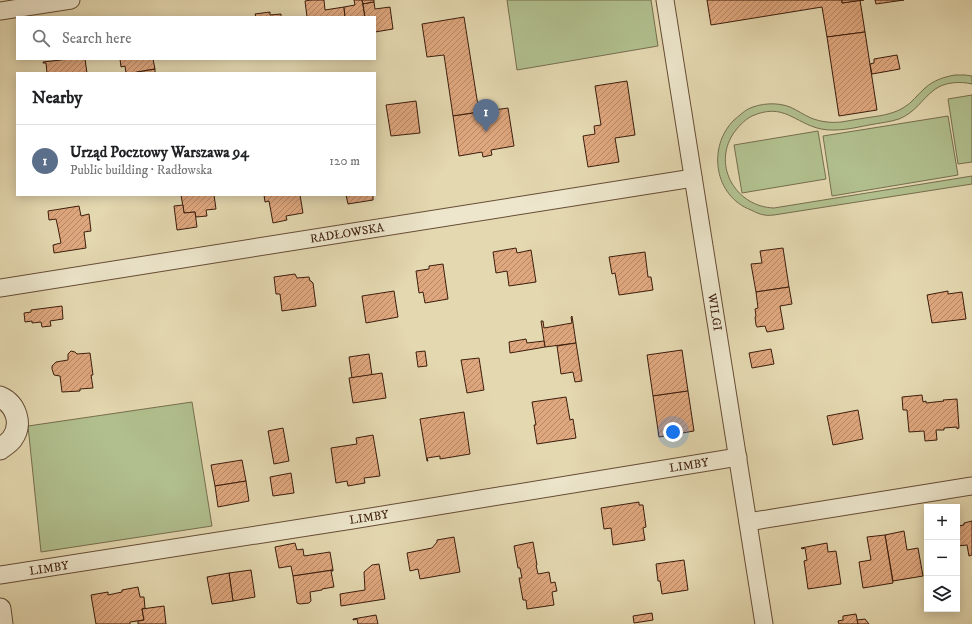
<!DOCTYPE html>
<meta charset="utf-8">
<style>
body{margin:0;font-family:"IM FELL DW Pica",serif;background:#f2f2f2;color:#202124}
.controls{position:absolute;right:12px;bottom:12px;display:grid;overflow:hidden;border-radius:0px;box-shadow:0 2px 10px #0003}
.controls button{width:36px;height:36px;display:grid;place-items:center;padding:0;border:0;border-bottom:1px solid #e0e0e0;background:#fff;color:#202124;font:20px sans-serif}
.you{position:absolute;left:673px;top:432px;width:14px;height:14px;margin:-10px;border:3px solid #fff;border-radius:50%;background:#1a73e8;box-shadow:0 0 0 6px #1a73e833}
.badge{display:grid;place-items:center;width:26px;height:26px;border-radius:50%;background:#8f2418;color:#fff;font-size:13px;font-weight:700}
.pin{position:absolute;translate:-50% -33px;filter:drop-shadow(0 1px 2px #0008)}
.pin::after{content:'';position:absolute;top:21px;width:14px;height:12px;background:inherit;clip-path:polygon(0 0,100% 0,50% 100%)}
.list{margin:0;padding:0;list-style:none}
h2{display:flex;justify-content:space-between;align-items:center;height:52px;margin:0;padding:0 16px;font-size:17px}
h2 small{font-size:13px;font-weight:400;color:#757577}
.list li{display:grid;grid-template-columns:26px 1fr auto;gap:12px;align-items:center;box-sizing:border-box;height:72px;padding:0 16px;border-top:1px solid #e0e0e0}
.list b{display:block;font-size:15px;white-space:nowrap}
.list p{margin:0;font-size:13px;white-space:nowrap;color:#757577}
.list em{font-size:13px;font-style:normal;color:#757577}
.icon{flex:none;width:22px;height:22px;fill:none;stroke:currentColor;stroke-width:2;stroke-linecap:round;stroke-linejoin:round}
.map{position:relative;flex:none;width:972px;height:624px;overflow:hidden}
.search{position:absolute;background:#fff;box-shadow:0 2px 10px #0003;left:16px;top:16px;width:360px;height:44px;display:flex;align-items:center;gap:10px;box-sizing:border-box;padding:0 14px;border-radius:0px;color:#757577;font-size:15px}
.panel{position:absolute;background:#fff;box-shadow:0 2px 10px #0003;left:16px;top:72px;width:360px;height:124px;border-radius:0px}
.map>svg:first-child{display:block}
.grass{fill:#b1bf8e;stroke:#766e4d}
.building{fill:url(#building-hatch);stroke:#3c1d0c}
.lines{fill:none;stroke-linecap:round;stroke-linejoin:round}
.minor-casing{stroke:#664c35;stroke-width:19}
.tertiary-casing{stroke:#664c35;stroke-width:23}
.minor{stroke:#ede6cc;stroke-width:17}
.tertiary{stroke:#ede6cc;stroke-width:21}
.labels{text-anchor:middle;stroke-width:3.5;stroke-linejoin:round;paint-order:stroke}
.street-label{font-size:12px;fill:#3c1d0c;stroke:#ede6cc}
</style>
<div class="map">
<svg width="972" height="624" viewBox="0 0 972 624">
<defs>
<pattern id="building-hatch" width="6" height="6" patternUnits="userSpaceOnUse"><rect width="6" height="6" fill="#dfa77e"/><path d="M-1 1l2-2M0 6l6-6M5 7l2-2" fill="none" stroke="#b68766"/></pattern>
</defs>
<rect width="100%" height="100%" fill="#e4d8b0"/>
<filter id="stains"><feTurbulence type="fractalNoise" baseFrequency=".005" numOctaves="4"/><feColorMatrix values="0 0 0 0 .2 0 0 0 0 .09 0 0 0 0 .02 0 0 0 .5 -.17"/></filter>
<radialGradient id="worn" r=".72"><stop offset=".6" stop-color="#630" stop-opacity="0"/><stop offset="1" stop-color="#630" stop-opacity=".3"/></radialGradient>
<g class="grass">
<path d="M507 0H651L658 46 517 70Z"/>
<path d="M955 75H965L972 76V84C960 81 944 82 934 90 921 100 916 112 899 119 890 122 879 123 869 125 854 128 837 132 821 129 794 123 784 102 752 116 744 120 738 127 733 134 712 167 737 207 774 208L972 176V184L774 215C771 215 768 216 765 215 761 215 755 212 751 210 714 196 707 147 734 120 739 116 743 112 748 109 761 103 777 102 790 107 797 110 804 115 811 118 821 122 831 123 841 122 849 121 857 119 865 118 878 116 891 115 903 108 912 103 917 95 925 88 934 80 944 77 955 75Z"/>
<path d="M972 95V162L958 164 948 99Z"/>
<path d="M948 116 958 175 832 196 823 136Z"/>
<path d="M818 131 826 179 742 193 734 145Z"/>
<path d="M192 402 212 526 41 552 28 426Z"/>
</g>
<g class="building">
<path d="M311 0H324L325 10 344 7 345 17H307L305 1Z"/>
<path d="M354 0H362L365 17H345L344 7 355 5Z"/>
<path d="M362 0H374V2L363 4Z"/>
<path d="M707 0H842V3L860 0 865 32 827 37 822 7 711 25Z"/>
<path d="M842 0H864L842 3Z"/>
<path d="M875 0H904L876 4Z"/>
<path d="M374 2 375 9 390 7 393 29 375 32V17H365L363 4Z"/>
<path d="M270 12V15L281 14V17H256L255 14Z"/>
<path d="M464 17 479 112 453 116 444 55 427 57 422 24Z"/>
<path d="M865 32 877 110 839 116 827 37Z"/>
<path d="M897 55 900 69 872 74 870 64 874 63V59Z"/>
<path d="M69 59H85L87 73H47L46 63H43V62Z"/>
<path d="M120 59H153L155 69 132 73H126L125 66 121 67Z"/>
<path d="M155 69V73H132Z"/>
<path d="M627 81 635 135 615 138 619 162 588 167 583 136 595 134 594 126 601 125 595 86Z"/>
<path d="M416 101 420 133 391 136 386 105Z"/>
<path d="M508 108 514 146 491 150 492 155 483 157 482 152 459 156 453 116Z"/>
<path d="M181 195H214L216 209 206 210 207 216 196 217 195 212 184 213Z"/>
<path d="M264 195H300L303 213 286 216 287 220 273 223 269 201 265 202Z"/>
<path d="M346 195H373V200L348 204Z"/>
<path d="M183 205 184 213 195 212 197 227 177 230 174 206Z"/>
<path d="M79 206 81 216 89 214 91 231 84 232 86 248 54 253 53 245 61 243 58 228 56 219 49 220 48 211Z"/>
<path d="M516 248 517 253 531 250 536 282 509 286 507 271 496 273 493 252Z"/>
<path d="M783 248 789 287 756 292 751 264 762 263 760 251Z"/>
<path d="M645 252 648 277H651L653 290 619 295 615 273 612 274 609 257Z"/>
<path d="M443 264 448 299 425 303 423 292 419 293 416 271 429 269V266Z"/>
<path d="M295 274 297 278 309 277 310 281H311L313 283 316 306 282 311 280 294H276L274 277Z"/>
<path d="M789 287 792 304 780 306 784 329 767 332 765 326 757 327 756 325 755 317 756 316 755 309 758 308 756 292Z"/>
<path d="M394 291 398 317 366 323 362 296Z"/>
<path d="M948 291V294L962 292 966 319 932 323 927 295Z"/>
<path d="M62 306 63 319 50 321 51 326 42 327 41 322 32 323V321L25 322 24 313 31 312V310Z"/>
<path d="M572 316 576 343 545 347 541 321H543L544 328 572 323 571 317Z"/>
<path d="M526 339 527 343 544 341 545 347 510 353 509 342Z"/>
<path d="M576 343 582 381 575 382 573 372 561 374 557 346Z"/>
<path d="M771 349 774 364 752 368 749 353Z"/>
<path d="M682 350 688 391 653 396 647 355Z"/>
<path d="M71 351 75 352 77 354 90 353 93 375H91L93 388 80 389V391L62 392 60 376 54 375 52 369V366L56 362 68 360V354Z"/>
<path d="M425 351 427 366 418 367 416 352Z"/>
<path d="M369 354 372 375 352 378 349 357Z"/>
<path d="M479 358 484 390 467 393 461 360Z"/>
<path d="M382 373 386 398 353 403 349 378Z"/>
<path d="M688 391 694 431 659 437 653 396Z"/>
<path d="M922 395 923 402 926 401V403L944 401 943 400 957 399 959 428 957 429V427L944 428V430H936L937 440 925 441 924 431 909 432 907 410H903L902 397Z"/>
<path d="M566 397 570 420 573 419 576 438 537 444 534 425H536L532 402Z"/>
<path d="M858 410 863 439 833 445 827 416Z"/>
<path d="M464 412 470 454 440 459V456L427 458 428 461H427L420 419Z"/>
<path d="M283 428 289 461 274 464 268 431Z"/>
<path d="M373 435 380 476 364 478 365 483 348 486 347 481 336 483 331 448 357 444 356 438Z"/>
<path d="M242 460 246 481 215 486 211 465Z"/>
<path d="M291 473 294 493 273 496 270 477Z"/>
<path d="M246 481 249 501 218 507 215 486Z"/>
<path d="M639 502V505H643L646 527 643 528 645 540 613 545 611 528 604 529 601 508Z"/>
<path d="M972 521V555L969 556 967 545 957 546V526L964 525V523Z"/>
<path d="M904 531 907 550 918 548 923 576 893 581 885 535Z"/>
<path d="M885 535 893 583 863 588 859 562 871 560 867 537Z"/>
<path d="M454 537 460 572 420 579 418 569 410 571 407 553 432 548 437 542V540Z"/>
<path d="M533 542 537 565H536L538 574 549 572 551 583 555 582 557 591 552 592 554 605 527 609 526 600H523L519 578H522L520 568H518L514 546Z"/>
<path d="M295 543 297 550 303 549 304 556 330 552 333 570 293 576 291 566 279 568 275 547Z"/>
<path d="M827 543 828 552 836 551 841 584 808 589 804 561 807 560 805 548 802 549 801 548Z"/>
<path d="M684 560 688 590 662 594 660 581H658L656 564Z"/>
<path d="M379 564 385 599 341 606 340 594 365 590 364 572 372 565Z"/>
<path d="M251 570 255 597 233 601 229 573Z"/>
<path d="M333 570V571H331L334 587 322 589V590L310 592 311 601 309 603 300 604 297 603 293 576Z"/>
<path d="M229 573 233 601 212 604 207 577Z"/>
<path d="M138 587 140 597H144L145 608 142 609 144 620 130 622V624H96L91 595 108 592V595L122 592V590Z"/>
<path d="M164 606 166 624H138V621L144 620 142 609Z"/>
<path d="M652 613 653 620 634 623 633 616Z"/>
<path d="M856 614 858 624H839L838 621 843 620V616Z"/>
<path d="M376 615 378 624H358L357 619 353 620V619Z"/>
<path d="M865 619 869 624H858L857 620Z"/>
</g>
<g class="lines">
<defs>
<g id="minor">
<path d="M665 0 764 624"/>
<path d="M0 11 71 0"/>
<path d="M0 288 693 178"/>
<path d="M748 522 972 486"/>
<path d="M0 575 352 520 738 457"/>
</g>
<g id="tertiary">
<path d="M0 397C16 404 23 424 12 439 9 443 4 446 0 449"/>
<path d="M0 609 2 624"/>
</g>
</defs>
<use href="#minor" class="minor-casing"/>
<use href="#tertiary" class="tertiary-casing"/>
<use href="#minor" class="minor"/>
<use href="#tertiary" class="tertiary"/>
</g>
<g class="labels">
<g class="street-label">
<text transform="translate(347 233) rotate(-9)" y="4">RADŁOWSKA</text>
<text transform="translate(715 312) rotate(81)" y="4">WILGI</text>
<text transform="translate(689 465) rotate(-9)" y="4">LIMBY</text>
<text transform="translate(369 517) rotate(-9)" y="4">LIMBY</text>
<text transform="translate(49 568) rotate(-9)" y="4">LIMBY</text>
</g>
</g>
<rect width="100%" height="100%" filter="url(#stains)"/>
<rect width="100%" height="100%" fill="url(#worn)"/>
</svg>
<div class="controls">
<button>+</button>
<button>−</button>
<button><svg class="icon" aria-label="layers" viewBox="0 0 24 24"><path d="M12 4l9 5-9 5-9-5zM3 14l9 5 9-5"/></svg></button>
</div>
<div class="you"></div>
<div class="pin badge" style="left:486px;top:132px;background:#5c6f8a">1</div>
<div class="search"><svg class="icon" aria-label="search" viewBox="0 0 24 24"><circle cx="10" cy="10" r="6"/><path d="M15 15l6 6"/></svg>Search here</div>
<section class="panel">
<h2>Nearby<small></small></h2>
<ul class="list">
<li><span class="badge" style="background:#5c6f8a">1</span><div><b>Urząd Pocztowy Warszawa 94</b><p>Public building · Radłowska</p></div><em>120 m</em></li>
</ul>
</section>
</div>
